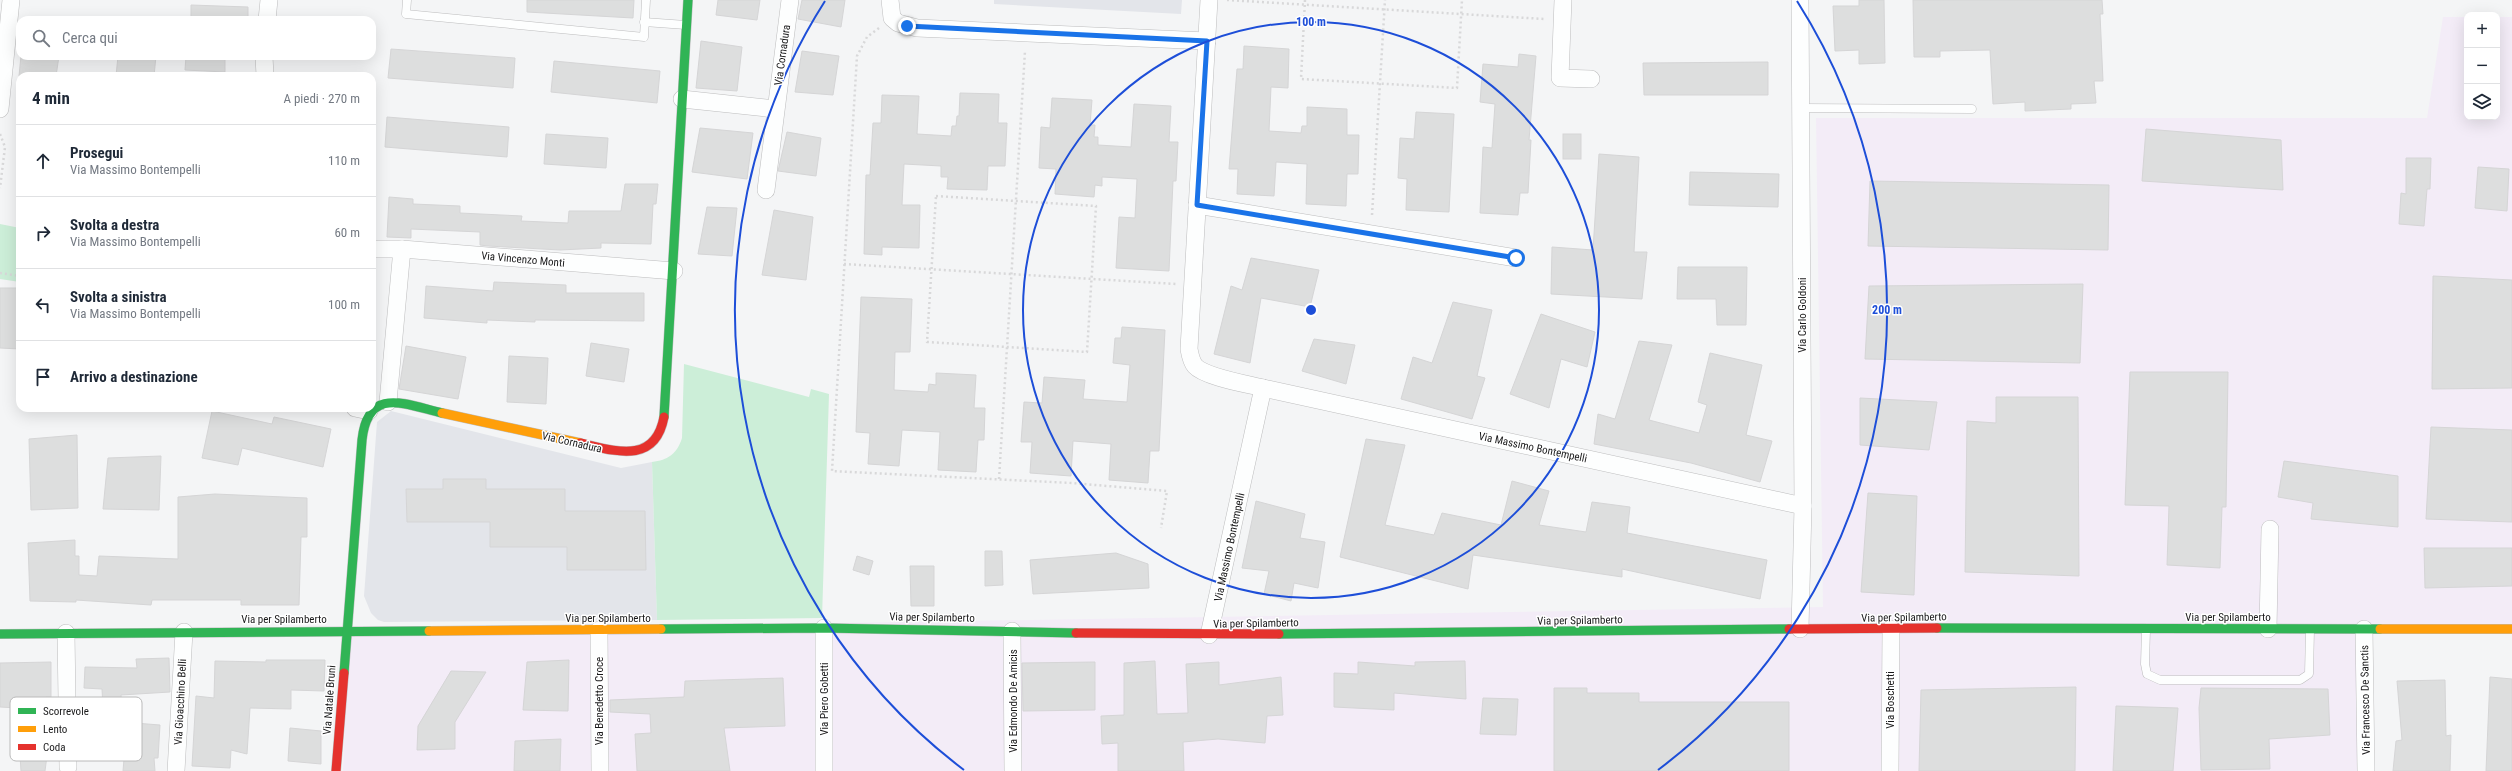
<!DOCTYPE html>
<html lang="it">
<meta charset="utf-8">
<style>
body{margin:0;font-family:"Roboto Condensed",sans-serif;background:#f6f6f7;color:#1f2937}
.controls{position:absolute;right:12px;top:12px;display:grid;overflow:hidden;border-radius:8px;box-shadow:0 4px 16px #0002}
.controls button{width:36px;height:36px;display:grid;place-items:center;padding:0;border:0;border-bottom:1px solid #e0e1e3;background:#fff;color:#1f2937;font:20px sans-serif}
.stop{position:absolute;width:12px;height:12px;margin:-9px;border:3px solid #1a73e8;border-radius:50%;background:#fff}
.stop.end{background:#1a73e8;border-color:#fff;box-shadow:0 1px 4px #0008}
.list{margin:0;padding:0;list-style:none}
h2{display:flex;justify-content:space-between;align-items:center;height:52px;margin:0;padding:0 16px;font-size:17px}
h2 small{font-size:13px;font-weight:400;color:#747a83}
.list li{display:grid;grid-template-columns:26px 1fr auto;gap:12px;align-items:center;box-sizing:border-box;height:72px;padding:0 16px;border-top:1px solid #e0e1e3}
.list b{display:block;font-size:15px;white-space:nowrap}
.list p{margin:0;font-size:13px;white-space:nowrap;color:#747a83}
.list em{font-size:13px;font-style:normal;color:#747a83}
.icon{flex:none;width:22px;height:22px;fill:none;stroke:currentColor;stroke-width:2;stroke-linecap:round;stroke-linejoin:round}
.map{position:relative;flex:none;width:2512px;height:771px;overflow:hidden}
.search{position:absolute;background:#fff;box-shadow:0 4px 16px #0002;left:16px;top:16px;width:360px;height:44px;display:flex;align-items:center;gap:10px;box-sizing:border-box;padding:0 14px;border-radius:12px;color:#747a83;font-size:15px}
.panel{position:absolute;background:#fff;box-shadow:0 4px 16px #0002;left:16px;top:72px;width:360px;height:340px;border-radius:12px}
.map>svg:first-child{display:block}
.built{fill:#e3e5ea}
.industrial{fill:#f3ecf7}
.green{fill:#cceed8}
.building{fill:#dddede;stroke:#d5d5d6}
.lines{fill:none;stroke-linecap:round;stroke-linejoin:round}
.lane-casing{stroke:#bdbdbe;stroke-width:9}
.street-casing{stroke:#bdbdbe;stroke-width:18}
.fast-casing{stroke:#bdbdbe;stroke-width:10}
.slow-casing{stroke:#bdbdbe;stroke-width:10}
.jam-casing{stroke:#bdbdbe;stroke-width:10}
.path{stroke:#d8d8d9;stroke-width:2.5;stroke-dasharray:2 3;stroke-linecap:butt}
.lane{stroke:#fdfefe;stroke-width:8}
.street{stroke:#fdfefe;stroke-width:17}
.fast{stroke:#30b455;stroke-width:9}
.slow{stroke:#ff9f0a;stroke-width:9}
.jam{stroke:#e5322d;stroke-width:9}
.route{stroke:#1a73e8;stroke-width:5}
.ring{fill:none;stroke:#1d4ed8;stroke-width:2}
.labels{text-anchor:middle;stroke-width:3;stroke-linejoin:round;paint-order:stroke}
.street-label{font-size:11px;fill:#19191a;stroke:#fff}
.key{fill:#fff;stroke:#bababa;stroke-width:1}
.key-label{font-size:11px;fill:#19191a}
.centre{fill:#1d4ed8;stroke:#fff;stroke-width:2}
.ring-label{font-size:12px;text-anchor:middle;font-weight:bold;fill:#1d4ed8;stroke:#fff;stroke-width:3;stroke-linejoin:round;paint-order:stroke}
</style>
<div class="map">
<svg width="2512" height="771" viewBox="0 0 2512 771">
<rect width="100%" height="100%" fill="#f4f5f6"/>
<g class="built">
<path d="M994 0H1182L1181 14 994 4Z"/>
<path d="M391 411 621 468 652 462 657 620 384 622 378 620 371 613 364 596 377 422Z"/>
</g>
<path class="industrial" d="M2443 17H2467V117H2497V17H2512V631L2367 632 2366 771H343L349 631 1823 607 1816 118H2427Z"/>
<g class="green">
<path d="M0 224 20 228V282L0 279Z"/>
<path d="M684 364 809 397 811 389 829 394 822 618 657 620 652 462C668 460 677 454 682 438Z"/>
</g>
<g class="building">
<path d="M527 0H634L633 18 527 12Z"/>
<path d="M718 0H760L757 20 716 15Z"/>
<path d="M802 0H845L841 27 798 19Z"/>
<path d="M1859 0H1884L1885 63 1859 64V50L1835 51 1833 6H1859Z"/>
<path d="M1913 0H2102L2103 14H2100L2103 81H2094L2096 103 2071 104V109L2025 111V102L1993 104 1990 50 1940 51V57H1914Z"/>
<path d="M191 5 248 7V20H191Z"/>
<path d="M701 41 742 47 737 91 696 88Z"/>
<path d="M1244 46 1289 49 1288 88 1271 87 1269 131 1301 133 1302 126H1307V107L1347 109V135H1359L1358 174H1347L1346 206 1306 204 1307 164 1276 162 1274 196 1237 194 1238 169H1229L1237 69H1243Z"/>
<path d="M391 49 515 58 513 88 388 78Z"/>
<path d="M802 51 839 56 833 95 795 92Z"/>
<path d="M1519 54 1536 56 1529 140H1531L1528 193H1520L1518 215 1480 213 1483 147 1492 148 1495 104 1480 102 1483 64 1518 67Z"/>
<path d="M21 56H59L56 76H19Z"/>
<path d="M118 56H156L154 76H116Z"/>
<path d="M186 56H225V72L185 70Z"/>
<path d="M554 61 660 71 657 103 551 92Z"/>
<path d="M1768 62V95H1644L1643 63Z"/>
<path d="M960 93 999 94 998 123H1007L1005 166H988L987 190 947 189 948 177H941V166L904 164 902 205H920L919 248 882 247V255L864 254 866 175H870L873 123H881L882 95 919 96 917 134 951 136 952 126H956L957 116H959Z"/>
<path d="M1052 98 1092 100 1090 125H1095L1094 137H1098V145L1131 147 1134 104 1171 106 1169 142H1178L1176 181H1173L1169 271 1116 268 1119 217 1135 218 1137 179 1102 177V186L1095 185 1094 197 1055 194 1056 169 1039 168 1041 127 1050 128Z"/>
<path d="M1416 112 1454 114 1449 212 1406 210 1407 179 1398 178 1400 138 1414 139Z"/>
<path d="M387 117 509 127 507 157 385 147Z"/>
<path d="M700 128 753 133 747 179 692 172Z"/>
<path d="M2146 129 2281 140 2283 190 2142 181Z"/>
<path d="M787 132 821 138 816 176 778 171Z"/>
<path d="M546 134 608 138 606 168 544 164Z"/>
<rect x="1563" y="134" width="18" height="25"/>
<path d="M1599 154 1639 157 1634 252H1647L1642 299 1551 294 1552 247 1593 250Z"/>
<path d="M2406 158H2431L2430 189H2427L2424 226 2399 224 2401 193 2406 194Z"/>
<path d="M2478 167 2509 169 2507 211 2475 208Z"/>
<path d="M1690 172 1779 174 1778 207 1689 205Z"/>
<path d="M1870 181 2109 185 2108 250 1868 246Z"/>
<path d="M625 184H658L656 204H653L651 244 601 243V248L560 250 488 246 480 245V232L411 229V238L387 237 389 197 413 199V204L460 206V213L522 216 521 221 568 223 569 211H621Z"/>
<path d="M707 207 737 208 732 256 698 254Z"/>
<path d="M774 210 813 217 806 280 762 275Z"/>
<path d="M1251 258 1319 270 1310 307 1261 298 1250 363 1214 354 1231 286 1242 290Z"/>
<path d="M1678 267H1747L1746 325H1717L1716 299H1677Z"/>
<path d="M2433 276 2512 280V388L2432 389Z"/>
<path d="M494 282 566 285V293H644V321L535 320V322L487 320V323L424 318 426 286 493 291Z"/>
<path d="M2083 284 2080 363 1865 359 1869 286Z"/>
<path d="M0 288H20V349L0 348Z"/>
<path d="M861 297 912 299 910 352H895L894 390 928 392 929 384 936 385V373L976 375 974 408H985L984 440H978L976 472 938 470 940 432 902 430 899 466 868 464 870 433 856 432Z"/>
<path d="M1453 302 1492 310 1477 376 1485 378 1472 419 1401 399 1413 357 1432 363Z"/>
<path d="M1541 314 1595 332 1587 367 1561 359 1549 408 1510 394Z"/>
<path d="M1122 327 1165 330 1159 451H1150L1148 483 1109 480 1111 444 1073 441 1071 476 1030 473 1032 442H1021L1024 402 1042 403 1044 377 1085 380 1083 399 1127 402 1130 365 1113 363 1115 338H1121Z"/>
<path d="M1314 339 1355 345 1346 384 1302 371Z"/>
<path d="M1639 341 1672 345 1649 420 1699 433 1707 405 1698 402 1710 353 1762 365 1746 435 1772 441 1760 482 1691 463 1594 444 1598 414 1615 419Z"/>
<path d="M591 343 629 349 624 382 586 376Z"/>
<path d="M406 346 466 357 458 399 399 389Z"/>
<path d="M509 356 548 358 546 404 507 402Z"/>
<path d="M2130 372H2228L2226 507H2222L2220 568 2167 565 2169 506 2125 505Z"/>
<path d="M1996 397H2078L2079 576 1965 572 1967 421 1996 423Z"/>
<path d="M1860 398 1937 402 1929 450 1860 445Z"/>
<path d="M212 411 272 424 274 417 331 429 323 467 242 448 238 465 202 458Z"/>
<path d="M2431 427 2512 430V522L2426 519Z"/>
<path d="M77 435 78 508 31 510 29 439Z"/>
<path d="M1366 439 1405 445 1385 525 1434 535 1442 513 1501 525 1512 481 1549 491 1539 525 1586 532 1592 502 1630 507 1627 533 1767 560 1760 599 1622 569V577L1473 555 1468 589 1340 557Z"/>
<path d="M161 456 159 510 103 509 108 458Z"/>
<path d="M2284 461 2398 476V527L2311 519 2313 503 2278 497Z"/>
<path d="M443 479H486V489H565V511H645L646 570H567V547H490V522H407L406 489H443Z"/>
<path d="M1868 493 1917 496 1914 595 1861 592Z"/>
<path d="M215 494 307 498V537H301L299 605H241V600H152L151 605 76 600V602L30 601 28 543 75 540V556H79V575L97 576 99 556 178 559V497Z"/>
<path d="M1256 501 1305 514 1300 538 1325 542 1318 588 1294 583 1291 601 1264 594 1269 571 1242 568Z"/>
<path d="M2424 548H2512V586L2425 588Z"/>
<path d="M985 551H1002L1003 585 985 586Z"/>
<path d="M1116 553 1148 564 1149 588 1033 594 1030 560Z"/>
<path d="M857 556 873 561 869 575 853 570Z"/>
<path d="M910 566H934V606H911Z"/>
<path d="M169 658 170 692 121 695 122 722 160 725 158 758H154L155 771H123L124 759 86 760 84 727 104 725 102 689 84 688 85 667 137 668 136 659Z"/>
<path d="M266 660H325L324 691 291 690V709L250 708 247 754 231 750 230 768 192 766 196 696 214 698 215 661 266 662Z"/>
<path d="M569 660 568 711 523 710 527 662Z"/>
<path d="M1155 661 1157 714 1188 713 1186 664 1219 662V685L1281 677 1283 715 1267 716 1265 743 1218 739 1183 742 1184 771H1118V743L1102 744 1101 716 1124 715V663Z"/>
<path d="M1465 661 1466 699 1394 693V710L1334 707V673L1358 674V662L1415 666V662Z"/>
<path d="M51 662V697H46L48 748 45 771H21L17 708 0 707V663Z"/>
<path d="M1095 662V710L1023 711 1022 663Z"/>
<path d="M451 671 486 672 455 722V749L417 750 418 726Z"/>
<path d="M2490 677 2512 679V771H2486Z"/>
<path d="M783 678 785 726 724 728 730 771H637L635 734 651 733 650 714 610 712V700L684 697 685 681Z"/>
<path d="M2445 680 2446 736 2451 735 2450 771H2393L2396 741 2402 740 2397 681Z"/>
<path d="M2076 687 2075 771H1919L1921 690Z"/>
<path d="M1554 688H1587V693H1639V702H1789V771H1554Z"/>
<path d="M2201 688 2328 689 2330 735 2269 739 2270 769 2201 770 2199 708Z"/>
<path d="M1483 698 1518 699 1516 735 1480 734Z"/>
<path d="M2116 706 2178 708 2173 771H2113Z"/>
<path d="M290 728 321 731V764L288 761Z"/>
<path d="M561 739 560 771H514L515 741Z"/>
</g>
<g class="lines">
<defs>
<g id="lane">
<path d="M407 0 406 14 644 37 646 0"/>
<path d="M644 22 686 25"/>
<path d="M1801 108 1972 109"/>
<path d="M2146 629 2145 664 2147 674 2160 680H2300L2309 674 2310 630"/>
</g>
<g id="street">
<path d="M890 0 892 18 898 23 917 28 1207 41"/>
<path d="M1209 0 1189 349C1190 355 1191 361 1195 366 1205 377 1247 384 1263 388L1803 506"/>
<path d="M1563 0 1560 78 1591 79"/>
<path d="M267 20 269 0"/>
<path d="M264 56 265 76"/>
<path d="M682 99 775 109"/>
<path d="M0 109 11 0"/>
<path d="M766 190 790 0"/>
<path d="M1197 205 1516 258"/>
<path d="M372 249H402L674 271"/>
<path d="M388 402 402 249"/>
<path d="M355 408 369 411"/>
<path d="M824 628V771"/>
<path d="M1800 629 1803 506 1800 0"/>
<path d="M2268 629 2270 529"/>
<path d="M2364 629 2366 771"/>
<path d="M599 630 600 771"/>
<path d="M1012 631 1013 771"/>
<path d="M66 633 68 767"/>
<path d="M1209 635 1263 388"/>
<path d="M176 771 184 632"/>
<path d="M1890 771 1891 629"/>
</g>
<g id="fast">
<path d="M664 417 688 0"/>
<path d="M1937 628 2380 629"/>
<path d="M661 629 824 628 1076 633"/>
<path d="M0 634 429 631"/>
<path d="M1279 634 1789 629"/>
<path d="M344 673 362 440C368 386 404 404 442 413"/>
</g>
<g id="slow">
<path d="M442 413 580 443"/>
<path d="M2380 629H2512"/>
<path d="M429 631 661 629"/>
</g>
<g id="jam">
<path d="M580 443C615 451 655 465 664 417"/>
<path d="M1789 629 1937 628"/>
<path d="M1076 633 1279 634"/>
<path d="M336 771 344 673"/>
</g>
</defs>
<use href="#lane" class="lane-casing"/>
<use href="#street" class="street-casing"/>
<use href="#fast" class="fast-casing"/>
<use href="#slow" class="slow-casing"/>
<use href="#jam" class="jam-casing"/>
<g class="path">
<path d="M1227 0 1544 19"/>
<path d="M1305 0 1301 79 1457 88 1462 0"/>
<path d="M879 28 867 37 857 56 832 471 1072 483 1167 491 1161 528"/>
<path d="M0 134 5 147 0 188"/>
<path d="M936 196 1096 206 1087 352 927 342Z"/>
<path d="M1372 215 1385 0"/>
<path d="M844 264 1176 284"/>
<path d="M0 273 20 276"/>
<path d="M999 479 1025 51"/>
</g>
<use href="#lane" class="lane"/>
<use href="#street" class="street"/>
<use href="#fast" class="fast"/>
<use href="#slow" class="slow"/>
<use href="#jam" class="jam"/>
</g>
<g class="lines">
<path class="route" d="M907 26 1207 41 1197 205 1516 258"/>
</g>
<g class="ring">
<circle cx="1311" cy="310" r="288"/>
<path d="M964 770A576 576 0 0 1 825 1M1797 1A576 576 0 0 1 1658 770"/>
</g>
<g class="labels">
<g class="street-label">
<text transform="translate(782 55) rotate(-82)" y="4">Via Cornadura</text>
<text transform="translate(523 259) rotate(5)" y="4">Via Vincenzo Monti</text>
<text transform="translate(1802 315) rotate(-90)" y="4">Via Carlo Goldoni</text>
<text transform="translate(572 442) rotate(13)" y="4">Via Cornadura</text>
<text transform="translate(1533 447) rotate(12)" y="4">Via Massimo Bontempelli</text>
<text transform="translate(1229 547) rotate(-78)" y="4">Via Massimo Bontempelli</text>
<text transform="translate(932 617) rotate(1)" y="4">Via per Spilamberto</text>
<text transform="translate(1904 617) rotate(-1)" y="4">Via per Spilamberto</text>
<text x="2228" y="621">Via per Spilamberto</text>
<text x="608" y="622">Via per Spilamberto</text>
<text x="284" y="623">Via per Spilamberto</text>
<text transform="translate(1580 620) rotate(-1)" y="4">Via per Spilamberto</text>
<text transform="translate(1256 623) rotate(-1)" y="4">Via per Spilamberto</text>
<text transform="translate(824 699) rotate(-90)" y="4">Via Piero Gobetti</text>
<text transform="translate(329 700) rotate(-86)" y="4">Via Natale Bruni</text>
<text transform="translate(1890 700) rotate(-90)" y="4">Via Boschetti</text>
<text transform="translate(2365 700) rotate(-91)" y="4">Via Francesco De Sanctis</text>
<text transform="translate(599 701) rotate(-90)" y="4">Via Benedetto Croce</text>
<text transform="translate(1013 701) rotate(-90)" y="4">Via Edmondo De Amicis</text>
<text transform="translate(180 702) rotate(-87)" y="4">Via Gioacchino Belli</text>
</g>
</g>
<rect x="10" y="697" width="132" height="64" rx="6" class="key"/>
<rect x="18" y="708" width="18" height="6" fill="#30b455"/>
<rect x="18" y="726" width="18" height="6" fill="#ff9f0a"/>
<rect x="18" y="744" width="18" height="6" fill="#e5322d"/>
<g class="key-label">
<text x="43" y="715">Scorrevole</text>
<text x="43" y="733">Lento</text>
<text x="43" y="751">Coda</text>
</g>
<circle cx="1311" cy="310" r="6" class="centre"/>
<g class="ring-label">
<text x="1311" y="26">100 m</text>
<text x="1887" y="314">200 m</text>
</g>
</svg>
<div class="controls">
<button>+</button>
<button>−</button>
<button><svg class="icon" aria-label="layers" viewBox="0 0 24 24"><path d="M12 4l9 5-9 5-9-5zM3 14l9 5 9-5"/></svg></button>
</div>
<div class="stop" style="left:1516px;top:258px"></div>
<div class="stop end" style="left:907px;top:26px"></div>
<div class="search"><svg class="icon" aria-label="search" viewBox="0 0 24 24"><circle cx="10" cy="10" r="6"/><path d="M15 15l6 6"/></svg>Cerca qui</div>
<section class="panel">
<h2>4 min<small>A piedi · 270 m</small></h2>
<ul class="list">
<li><svg class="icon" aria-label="ahead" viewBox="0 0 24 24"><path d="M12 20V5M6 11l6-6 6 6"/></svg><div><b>Prosegui</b><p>Via Massimo Bontempelli</p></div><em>110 m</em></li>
<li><svg class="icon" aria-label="right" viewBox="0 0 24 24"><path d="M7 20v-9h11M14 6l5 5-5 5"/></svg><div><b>Svolta a destra</b><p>Via Massimo Bontempelli</p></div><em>60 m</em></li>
<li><svg class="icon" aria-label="left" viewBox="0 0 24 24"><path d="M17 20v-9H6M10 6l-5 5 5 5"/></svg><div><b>Svolta a sinistra</b><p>Via Massimo Bontempelli</p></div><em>100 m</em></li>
<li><svg class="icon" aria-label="arrive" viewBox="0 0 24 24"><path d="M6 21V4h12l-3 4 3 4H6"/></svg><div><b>Arrivo a destinazione</b></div></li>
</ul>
</section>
</div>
